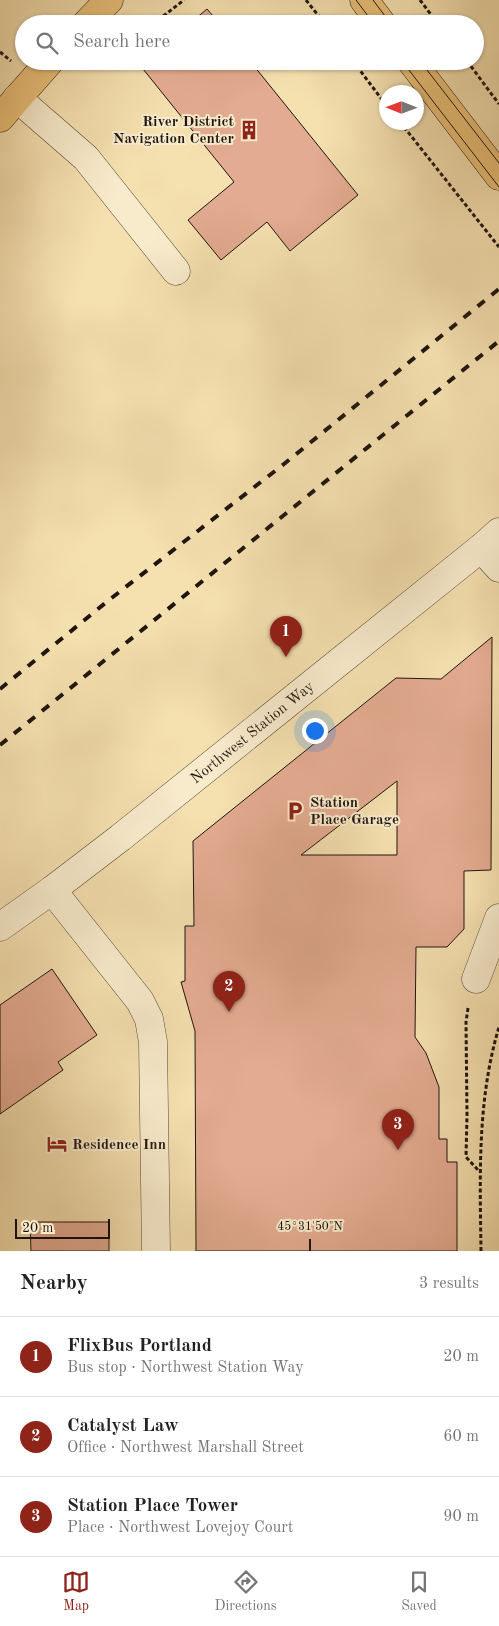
<!DOCTYPE html>
<meta charset="utf-8">
<style>
body{margin:0;font-family:"Old Standard TT",serif;background:#f2f2f2;color:#222}
.compass{position:absolute;left:379px;top:85px;width:45px;height:45px;border-radius:50%;background:#fff;box-shadow:0 1px 4px #0004;rotate:271deg}
.scale{position:absolute;left:15px;bottom:12px;width:95px;box-sizing:border-box;padding-left:5px;border:2px solid #1f150e;border-top:0;font-size:14px;line-height:18px;white-space:nowrap;color:#1f150e;-webkit-text-stroke:4px #f8ebcc;paint-order:stroke}
.you{position:absolute;left:314px;top:730px;width:18px;height:18px;margin:-12px;border:4px solid #fff;border-radius:50%;background:#1a73e8;box-shadow:0 0 0 8px #1a73e833}
.badge{display:grid;place-items:center;width:32px;height:32px;border-radius:50%;background:#8f2418;color:#fff;font-size:16px;font-weight:700}
.pin{position:absolute;translate:-50% -41px;filter:drop-shadow(0 1px 2px #0008)}
.pin::after{content:'';position:absolute;top:26px;width:18px;height:15px;background:inherit;clip-path:polygon(0 0,100% 0,50% 100%)}
.list{margin:0;padding:0;list-style:none}
h2{display:flex;justify-content:space-between;align-items:center;height:65px;margin:0;padding:0 20px;font-size:21px}
h2 small{font-size:16px;font-weight:400;color:#767676}
.list li{display:grid;grid-template-columns:32px 1fr auto;gap:15px;align-items:center;box-sizing:border-box;height:80px;padding:0 20px;border-top:1px solid #e0e0e0}
.list b{display:block;font-size:19px;white-space:nowrap}
.list p{margin:0;font-size:16px;white-space:nowrap;color:#767676}
.list em{font-size:16px;font-style:normal;color:#767676}
.icon{flex:none;width:28px;height:28px;fill:none;stroke:currentColor;stroke-width:2;stroke-linecap:round;stroke-linejoin:round}
.map{position:relative;flex:none;width:499px;height:1251px;overflow:hidden}
.search{position:absolute;background:#fff;box-shadow:0 1px 4px #0004;left:15px;right:15px;top:15px;height:55px;display:flex;align-items:center;gap:12px;box-sizing:border-box;padding:0 18px;border-radius:28px;color:#767676;font-size:19px}
.sheet{height:305px;background:#fff}
nav{display:flex;justify-content:space-around;align-items:center;box-sizing:border-box;height:70px;border-top:1px solid #e0e0e0;background:#fff;font-size:14px;color:#767676}
nav a{display:grid;justify-items:center;gap:2px}
nav .on{color:#8f2418}
.map>svg:first-child{display:block}
.building{fill:#e3ab91;stroke:#1f150e;fill-rule:evenodd}
.lines{fill:none;stroke-linecap:round;stroke-linejoin:round}
.minor-casing{stroke:#544836;stroke-width:29}
.major-casing{stroke:#1f150e;stroke-width:29}
.path{stroke:#1f150e;stroke-width:3;stroke-dasharray:4 2.5;stroke-linecap:butt}
.minor{stroke:#f8ebcc;stroke-width:28}
.major{stroke:#eac078;stroke-width:28}
.tram{stroke:#1f150e;stroke-width:1}
.rail{stroke:#1f150e;stroke-width:4;stroke-dasharray:9 9;stroke-linecap:butt}
.ticks{fill:none;stroke:#1f150e;stroke-width:2}
.labels{text-anchor:middle;stroke-width:4;stroke-linejoin:round;paint-order:stroke}
.poi-label{font-size:15px;font-weight:bold;fill:#1f150e;stroke:#f8ebcc;text-anchor:start}
.street-label{font-size:15px;fill:#1f150e;stroke:#f8ebcc}
.ticks-label{font-size:12px;text-anchor:middle;fill:#1f150e;stroke:#f8ebcc;stroke-width:4;stroke-linejoin:round;paint-order:stroke}
</style>
<div class="map">
<svg width="499" height="1251" viewBox="0 0 499 1251">
<rect width="100%" height="100%" fill="#f5e0b0"/>
<filter id="stains"><feTurbulence type="fractalNoise" baseFrequency=".004" numOctaves="4"/><feColorMatrix values="0 0 0 0 .2 0 0 0 0 .09 0 0 0 0 .02 0 0 0 .5 -.17"/></filter>
<radialGradient id="worn" r=".72"><stop offset=".6" stop-color="#630" stop-opacity="0"/><stop offset="1" stop-color="#630" stop-opacity=".3"/></radialGradient>
<g class="building">
<path d="M207 9 220 24H189Z"/>
<path d="M142 61H250L358 195 290 251 267 222 221 260 188 220 234 182 139 64Z"/>
<path d="M492 637 491 870 464 871V929L447 947H416L415 1037 426 1053 439 1087V1139H447V1162H457V1251H196L195 1031 181 982 185 981V926H194L193 841 396 678 441 679ZM397 781V855H301Z"/>
<path d="M52 969 97 1035 58 1062 63 1070 0 1114V1005Z"/>
<path d="M30 1222H109V1251H31Z"/>
</g>
<g class="lines">
<defs>
<g id="minor">
<path d="M17 98 86 158 176 271"/>
<path d="M481 548 499 568"/>
<path d="M52 890 140 1001 149 1019 153 1042 156 1251"/>
<path d="M0 927 52 890 120 838 481 548 499 532"/>
<path d="M476 979 499 918"/>
</g>
<g id="major">
<path d="M364 0 382 24"/>
<path d="M86 24 109 0"/>
<path d="M411 61 499 176"/>
<path d="M0 118 50 61"/>
</g>
</defs>
<use href="#minor" class="minor-casing"/>
<use href="#major" class="major-casing"/>
<g class="path">
<path d="M306 0 325 24"/>
<path d="M420 0 438 24"/>
<path d="M153 24 184 0"/>
<path d="M0 52 11 61"/>
<path d="M353 61 386 105"/>
<path d="M467 61 499 104"/>
<path d="M400 122 499 247"/>
<path d="M468 1008 466 1022 467 1115 466 1157 479 1171"/>
<path d="M481 1251C480 1177 477 1100 499 1027"/>
</g>
<use href="#minor" class="minor"/>
<use href="#major" class="major"/>
<g class="tram">
<path d="M356 0 374 24"/>
<path d="M373 0 391 24"/>
<path d="M402 61 499 187"/>
<path d="M420 61 499 163"/>
</g>
<g class="rail">
<path d="M0 689 109 600 284 464 499 289"/>
<path d="M0 745 499 341"/>
</g>
</g>
<path class="ticks" d="M310 1251V1239"/>
<defs>
<symbol id="building-bare" viewBox="-9 -9 18 18"><path d="M-4-6H4V6H1V3H-1V6H-4ZM-2.5-4.3h1.7v1.8h-1.7ZM.8-4.3h1.7v1.8H.8ZM-2.5-1h1.7V.8h-1.7ZM.8-1h1.7V.8H.8Z" fill="#8f2418" stroke="#f8ebcc" stroke-width="2.5" paint-order="stroke"/></symbol>
<symbol id="parking-bare" viewBox="-9 -9 18 18"><path d="M-3.5-5.5H1a3.5 3.5 0 0 1 0 7H-1V5.5H-3.5ZM-1-3.4V-.6H.8a1.4 1.4 0 0 0 0-2.8Z" fill="#8f2418" stroke="#f8ebcc" stroke-width="2.5" paint-order="stroke"/></symbol>
<symbol id="hotel-bare" viewBox="-9 -9 18 18"><path d="M-6-4.5h1.5V1H6V5H4.5V3h-9V5H-6ZM-4 0a1.8 1.8 0 1 1 3.6 0ZM.5 0V-2.5h3Q6-2.5 6 0Z" fill="#8f2418" stroke="#f8ebcc" stroke-width="2.5" paint-order="stroke"/></symbol>
</defs>
<g fill-rule="evenodd">
<use href="#building-bare" x="235" y="116" width="28" height="28"/>
<use href="#parking-bare" x="281" y="797" width="28" height="28"/>
<use href="#hotel-bare" x="43" y="1130" width="28" height="28"/>
</g>
<g class="labels">
<g class="poi-label">
<text x="234" y="126" text-anchor="end">River District<tspan x="234" dy="17">Navigation Center</tspan></text>
<text x="310" y="807">Station<tspan x="310" dy="17">Place Garage</tspan></text>
<text x="72" y="1149">Residence Inn</text>
</g>
<g class="street-label">
<text transform="translate(252 732) rotate(-39)" y="5">Northwest Station Way</text>
</g>
</g>
<g class="ticks-label">
<text x="310" y="1230">45°31'50"N</text>
</g>
<rect width="100%" height="100%" filter="url(#stains)"/>
<rect width="100%" height="100%" fill="url(#worn)"/>
</svg>
<svg class="compass" viewBox="-18 -18 36 36"><path d="M0-13l5 13h-10z" fill="#e53935"/><path d="M0 13l5-13h-10z" fill="#767676"/></svg>
<div class="scale">20 m</div>
<div class="you"></div>
<div class="pin badge" style="left:286px;top:657px">1</div>
<div class="pin badge" style="left:229px;top:1012px">2</div>
<div class="pin badge" style="left:398px;top:1150px">3</div>
<div class="search"><svg class="icon" aria-label="search" viewBox="0 0 24 24"><circle cx="10" cy="10" r="6"/><path d="M15 15l6 6"/></svg>Search here</div>
</div>
<section class="sheet">
<h2>Nearby<small>3 results</small></h2>
<ul class="list">
<li><span class="badge">1</span><div><b>FlixBus Portland</b><p>Bus stop · Northwest Station Way</p></div><em>20 m</em></li>
<li><span class="badge">2</span><div><b>Catalyst Law</b><p>Office · Northwest Marshall Street</p></div><em>60 m</em></li>
<li><span class="badge">3</span><div><b>Station Place Tower</b><p>Place · Northwest Lovejoy Court</p></div><em>90 m</em></li>
</ul>
</section>
<nav>
<a class="on"><svg class="icon" aria-label="map" viewBox="0 0 24 24"><path d="M3 6l6-2 6 2 6-2v14l-6 2-6-2-6 2zM9 4v14M15 6v14"/></svg>Map</a>
<a><svg class="icon" aria-label="directions" viewBox="0 0 24 24"><path d="M12 3l9 9-9 9-9-9zM9 14v-3h6M13 9l2 2-2 2"/></svg>Directions</a>
<a><svg class="icon" aria-label="saved" viewBox="0 0 24 24"><path d="M7 4h10v16l-5-4-5 4z"/></svg>Saved</a>
</nav>
